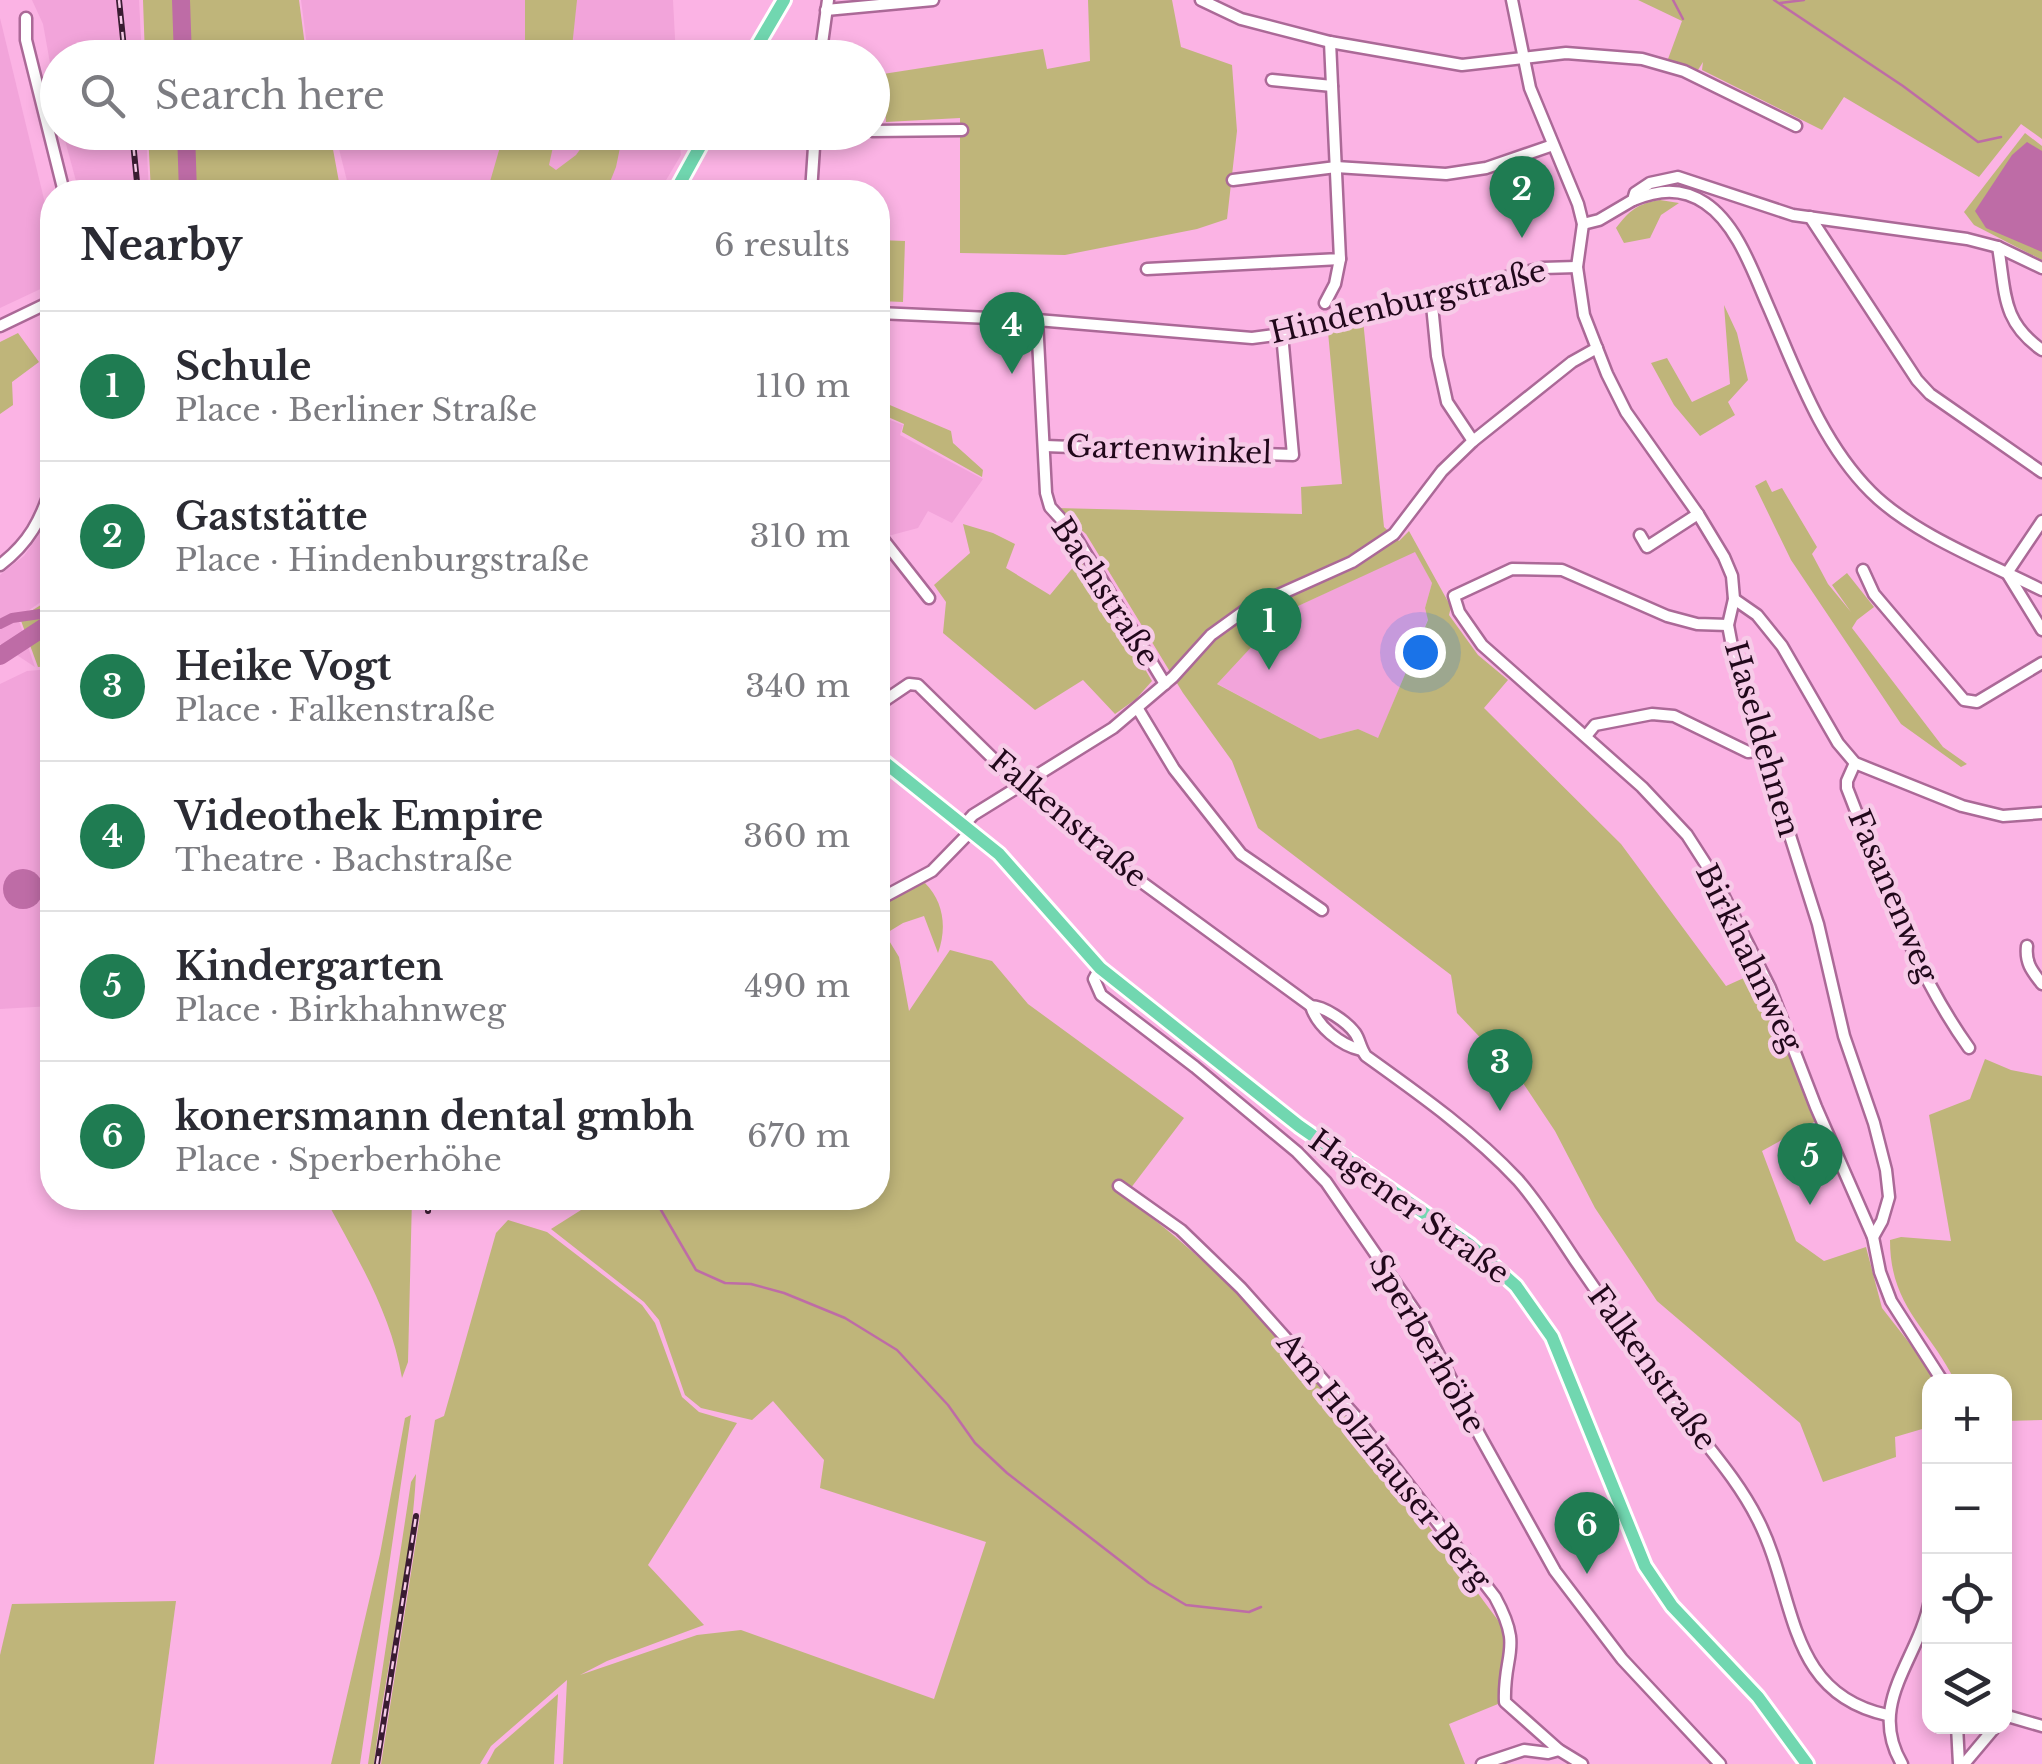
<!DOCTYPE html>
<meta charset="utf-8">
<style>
body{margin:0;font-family:"Libre Baskerville",serif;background:#f7f7f7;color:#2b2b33}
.controls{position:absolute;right:30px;bottom:30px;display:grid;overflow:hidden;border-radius:20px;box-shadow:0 5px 15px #0003}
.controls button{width:90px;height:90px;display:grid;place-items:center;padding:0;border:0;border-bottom:2px solid #e1e1e2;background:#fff;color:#2b2b33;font:50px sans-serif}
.you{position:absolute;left:1420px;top:652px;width:35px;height:35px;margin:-25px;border:8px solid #fff;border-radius:50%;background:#1a73e8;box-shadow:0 0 0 15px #1a73e833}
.badge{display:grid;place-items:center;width:65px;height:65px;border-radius:50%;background:#1f7c52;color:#fff;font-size:32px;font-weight:700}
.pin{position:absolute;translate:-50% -82px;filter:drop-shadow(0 2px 5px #0008)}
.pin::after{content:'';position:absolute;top:52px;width:35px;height:30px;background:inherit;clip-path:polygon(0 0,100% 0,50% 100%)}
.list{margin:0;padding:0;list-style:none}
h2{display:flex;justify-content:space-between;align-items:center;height:130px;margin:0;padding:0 40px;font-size:42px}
h2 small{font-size:32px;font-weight:400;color:#7c7c81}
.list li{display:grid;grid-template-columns:65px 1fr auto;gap:30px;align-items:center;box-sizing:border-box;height:150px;padding:0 40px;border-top:2px solid #e1e1e2}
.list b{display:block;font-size:38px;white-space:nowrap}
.list p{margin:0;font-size:32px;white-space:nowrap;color:#7c7c81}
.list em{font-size:32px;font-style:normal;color:#7c7c81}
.icon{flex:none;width:55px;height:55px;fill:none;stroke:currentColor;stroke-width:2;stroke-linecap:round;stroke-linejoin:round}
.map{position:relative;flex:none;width:2042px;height:1764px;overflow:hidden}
.search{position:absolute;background:#fff;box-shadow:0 5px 15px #0003;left:40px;top:40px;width:850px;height:110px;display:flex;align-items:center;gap:25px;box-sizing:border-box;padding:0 35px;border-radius:55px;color:#7c7c81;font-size:38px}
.panel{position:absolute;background:#fff;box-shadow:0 5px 15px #0003;left:40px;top:180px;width:850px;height:1030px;border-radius:40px}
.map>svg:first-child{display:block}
.built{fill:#f2a4da}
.green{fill:#bfb57a;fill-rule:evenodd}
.water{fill:#be6ca6}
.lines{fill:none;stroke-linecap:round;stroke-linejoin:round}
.stream{stroke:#be6ca6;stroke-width:2.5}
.canal{stroke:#be6ca6;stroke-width:10}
.river{stroke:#be6ca6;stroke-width:18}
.minor-casing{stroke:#ab6997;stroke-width:15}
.major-casing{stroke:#fff;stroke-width:18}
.minor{stroke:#fff;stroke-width:10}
.major{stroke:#71d7b0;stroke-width:12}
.rail-casing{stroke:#3a1c32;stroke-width:6}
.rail{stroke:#f7cbe8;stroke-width:2.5;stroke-dasharray:8;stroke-linecap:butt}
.labels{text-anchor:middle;stroke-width:9;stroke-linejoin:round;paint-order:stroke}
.street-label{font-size:30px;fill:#21081b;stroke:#f7cbe8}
</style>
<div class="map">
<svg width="2042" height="1764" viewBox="0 0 2042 1764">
<rect width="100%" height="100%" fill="#fbb3e4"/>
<g class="built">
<path d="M32 0H139L142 57 58 58 57 102 43 24Z"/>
<path d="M301 0H673L676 57 272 58 307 46Z"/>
<path d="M0 18 52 232V277L49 285 0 308Z"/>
<path d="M63 133H146L149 192H79Z"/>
<path d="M335 133H679L681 155 659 192H464L438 184 349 189Z"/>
<path d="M880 416 903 425 900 435 983 479 952 523 928 511 918 528 888 536 878 525Z"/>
<path d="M52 516V594L18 618 35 667 0 644V575L24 556Z"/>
<path d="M1415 551 1432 583 1425 608 1428 619 1378 739 1358 729 1320 739 1216 683 1283 613Z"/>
<path d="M52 669V1006L0 1009V684L27 671Z"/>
</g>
<g class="green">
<path d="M143 0H299L305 46 270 54V57H145Z"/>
<path d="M525 0H577L571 57H530L525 45Z"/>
<path d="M1088 0H1172L1181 47 1232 65 1237 131 1227 219 1197 229 1065 255 960 253V118L886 122 883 74 1043 49 1047 69 1090 61Z"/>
<path d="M1638 0H2042V139L2021 124 1979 177 1844 97 1822 130 1702 70 1703 62 1698 70 1668 59 1682 21Z"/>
<path d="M148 133H330L339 182 258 185 234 192H151Z"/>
<path d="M504 133H556L549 165 556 170 576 155 592 133H623L616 167 606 192H487Z"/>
<path d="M2025 133 2042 146V260L1974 225 1964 212Z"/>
<path d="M1660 200 1679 203 1661 215 1650 238 1624 243 1616 228C1630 210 1637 204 1660 200Z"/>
<path d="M878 240 905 241 903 302 878 301Z"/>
<path d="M1724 305 1737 333 1748 380 1728 402 1735 415 1700 436 1674 405 1651 363 1667 358 1692 402 1730 384Z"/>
<path d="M1363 320 1384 527 1399 541 1409 531 1451 607 1449 615 1478 655 1508 680 1484 708 1621 844 1726 986 1757 972 1816 1121 1762 1151 1796 1241 1824 1261 1866 1247 1882 1308 1939 1381 1930 1382 1929 1427 1895 1437 1896 1457 1823 1482 1800 1423 1657 1301 1595 1208 1555 1131 1523 1083 1457 1013 1451 975 1258 828 1232 761 1183 693 1086 534 1056 508 1302 514 1301 487 1342 484 1328 332ZM1415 552 1432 583 1425 608 1428 620 1378 738 1358 729 1320 739 1217 684 1283 613Z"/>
<path d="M18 333 39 362 12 382 13 405 0 414V342Z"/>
<path d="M878 400 951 431 953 443 983 470 982 477 902 432 904 424 879 413 878 417Z"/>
<path d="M1766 480 1772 492 1782 488 1817 547 1812 554 1828 584 1851 612 1832 585 1847 573 1874 607 1857 620 1852 628 1943 747 1967 764 1961 767 1901 724 1791 560 1755 486Z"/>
<path d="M963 524 993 533 1015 544 1006 568 1050 595 1080 559 1152 681 1136 699 1115 714 1083 680 1035 710 943 633 946 602 934 585 970 553Z"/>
<path d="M52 598V666L38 667 20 618Z"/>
<path d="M925 883C944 902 947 928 938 953L924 916 903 923 885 934 899 957 909 1011 950 950 992 961 1028 1004 1184 1118 1124 1197C1282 1310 1390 1476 1506 1631L1507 1660 1498 1691V1704L1449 1724 1465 1764H563L567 1680 491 1746 480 1764H381L435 1420 444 1416 496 1233 508 1220 547 1232 642 1305 655 1323 682 1397 699 1412 737 1423 648 1565 704 1625 607 1661 580 1675 697 1635 741 1630 934 1699 986 1542 820 1488 824 1460 773 1401 752 1420 701 1408 685 1395 659 1320 644 1302 551 1229 600 1198H878V905L906 889Z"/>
<path d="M1985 1059 2011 1070 2042 1076V1420L2005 1421 2004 1382 1955 1381C1929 1328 1890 1307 1890 1240L1901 1237 1951 1241 1929 1115 1970 1099Z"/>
<path d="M325 1198H412L408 1362 402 1378C391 1312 356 1256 325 1198Z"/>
<path d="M411 1415 360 1764H331L380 1554 405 1418Z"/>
<path d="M416 1474C411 1571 385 1667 374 1764H368L411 1482Z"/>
<path d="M176 1601 154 1764H0V1655L12 1604Z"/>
<path d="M558 1694 554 1764H487L495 1749Z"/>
</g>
<g class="water">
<path d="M2027 142 2042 151V252L1986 228 1975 211 2012 155Z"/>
<circle cx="23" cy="889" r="20"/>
</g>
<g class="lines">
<g class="stream">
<path d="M1673 0 1683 19"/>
<path d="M1774 0 1903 86 1978 142 2001 137"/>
<path d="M1780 3 1804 0"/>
<path d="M654 1198 696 1270 725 1283 751 1284 784 1293 845 1318 897 1350 948 1405 975 1443 1007 1473 1149 1583 1186 1605 1249 1612 1261 1607"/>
</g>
<path class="canal" d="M0 624 12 618 47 613 52 607"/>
<g class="river">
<path d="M181 0 183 58"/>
<path d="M186 132 188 192"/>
<path d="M0 656 52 622"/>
</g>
<defs>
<g id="minor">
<path d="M1201 0 1241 19 1330 42 1462 65 1566 53 1642 59 1684 71 1796 126"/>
<path d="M1512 0 1530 88 1578 204 1583 224 1577 267 1584 315 1607 374 1626 412 1698 514 1724 557 1732 576 1734 599 1728 625 1735 662 1818 924 1844 1036 1874 1123 1886 1170 1889 1197 1882 1221 1873 1237"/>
<path d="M826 10 933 0"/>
<path d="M26 18V40L64 192"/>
<path d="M820 58 828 0"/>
<path d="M1272 80 1332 86"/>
<path d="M872 131 962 130"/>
<path d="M1233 180 1336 167 1446 174 1486 168 1553 145"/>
<path d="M276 192H324"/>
<path d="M811 192 815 132"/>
<path d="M1633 200C1658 190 1681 187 1705 203 1737 224 1753 272 1768 306 1796 370 1820 441 1871 492 1913 534 1988 563 2042 590"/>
<path d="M1810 217 1917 380 1930 394 2042 472"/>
<path d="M1583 224 1599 220 1633 200 1635 193 1650 183 1678 177 1793 215 1967 239 1998 247 2042 268"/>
<path d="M1998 247C2006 293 2001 321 2042 350"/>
<path d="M1147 269 1340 259 1330 42"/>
<path d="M1431 295 1437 356 1447 402 1473 441"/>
<path d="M1325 303 1335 284 1340 259"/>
<path d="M878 313 1037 320 1252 338 1282 334 1542 268 1577 267"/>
<path d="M1037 320 1046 493 1050 507 1072 531 1165 684"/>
<path d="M0 326 52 301"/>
<path d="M1045 446 1293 455 1282 334"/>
<path d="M2042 521 2007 573 2042 630"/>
<path d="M878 533 929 598"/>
<path d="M1640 535 1647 547 1698 514"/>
<path d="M0 565C29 543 41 520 52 485"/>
<path d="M1863 570 1874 594 1964 700 1977 702 2042 663"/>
<path d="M1734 599 1757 615 1782 646 1838 743 1855 763 1962 806 2003 816 2042 813"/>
<path d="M1728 625 1697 624 1667 616 1562 570 1512 569 1454 596 1459 612 1482 645 1642 787 1687 835 1714 877 1770 988 1816 1107 1873 1237 1880 1272 1891 1301 1943 1382"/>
<path d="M878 705 909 684 918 685 1021 786 1106 856 1311 1006C1324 1006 1347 1022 1355 1033 1360 1040 1360 1048 1366 1056 1419 1094 1473 1132 1518 1180 1539 1204 1557 1233 1575 1260 1607 1306 1638 1352 1670 1397 1699 1438 1735 1474 1758 1520 1797 1596 1785 1693 1887 1715"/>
<path d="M1138 709 1174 769 1241 854 1322 910"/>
<path d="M1586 736 1595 725 1652 714 1674 716 1748 752 1763 750"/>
<path d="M1855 763 1847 781V788C1882 877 1913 970 1969 1048"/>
<path d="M964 825 973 815 1113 728 1173 677 1211 635 1247 609 1352 562 1394 534 1442 471 1473 441 1572 362 1597 348"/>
<path d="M878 900 932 871 971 831"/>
<path d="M2027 946C2025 963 2032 971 2042 984"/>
<path d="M1100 968 1094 979 1101 995 1195 1067 1297 1152 1326 1182 1421 1320 1480 1436 1555 1571 1622 1659 1720 1764"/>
<path d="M1311 1006C1317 1026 1340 1045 1361 1050"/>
<path d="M1119 1186 1181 1230 1241 1288 1357 1418 1495 1597C1524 1650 1503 1652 1505 1702L1559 1750 1582 1764"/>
<path d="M2004 1715 2042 1726"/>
<path d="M1957 1726 1959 1764"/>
<path d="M1482 1764 1524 1750 1548 1753 1559 1750"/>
<path d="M1902 1764C1866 1703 1919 1660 1930 1600"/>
<path d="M1964 1764 1996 1726"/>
</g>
<g id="major">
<path d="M750 58 784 0"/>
<path d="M675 192 708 132"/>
<path d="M878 757 999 854 1100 968 1299 1126 1470 1245 1516 1286 1552 1337 1645 1566 1672 1606 1758 1697 1807 1764"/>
</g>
</defs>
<use href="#minor" class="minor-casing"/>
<use href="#major" class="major-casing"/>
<use href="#minor" class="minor"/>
<use href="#major" class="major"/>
<defs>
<g id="rail">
<path d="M119 0 125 58"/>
<path d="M132 132 138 192"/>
<path d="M428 1211 429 1198"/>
<path d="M377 1764 416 1516"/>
</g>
</defs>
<use href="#rail" class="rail-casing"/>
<use href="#rail" class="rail"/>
</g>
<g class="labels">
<g class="street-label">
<text transform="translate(1408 302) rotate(-13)" y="10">Hindenburgstraße</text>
<text transform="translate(1169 450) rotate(2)" y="10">Gartenwinkel</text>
<text transform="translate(1105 592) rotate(57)" y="10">Bachstraße</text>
<text transform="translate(1762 739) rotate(74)" y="10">Haseldehnen</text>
<text transform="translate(1068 819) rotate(40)" y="10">Falkenstraße</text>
<text transform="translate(1893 896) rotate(67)" y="10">Fasanenweg</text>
<text transform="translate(1749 958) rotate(64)" y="10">Birkhahnweg</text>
<text transform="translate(1409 1207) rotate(36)" y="10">Hagener Straße</text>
<text transform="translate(1427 1344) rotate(60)" y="10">Sperberhöhe</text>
<text transform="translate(1652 1368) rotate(54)" y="10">Falkenstraße</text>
<text transform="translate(1384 1461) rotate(51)" y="10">Am Holzhauser Berg</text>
</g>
</g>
</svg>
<div class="controls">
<button>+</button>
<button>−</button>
<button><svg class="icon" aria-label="locate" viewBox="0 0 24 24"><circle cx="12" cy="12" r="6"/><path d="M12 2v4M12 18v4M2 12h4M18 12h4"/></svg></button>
<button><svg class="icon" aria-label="layers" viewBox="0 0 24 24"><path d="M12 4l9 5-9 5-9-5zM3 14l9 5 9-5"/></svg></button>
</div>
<div class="you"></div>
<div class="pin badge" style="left:1269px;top:670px">1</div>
<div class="pin badge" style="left:1522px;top:238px">2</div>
<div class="pin badge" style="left:1500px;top:1111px">3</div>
<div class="pin badge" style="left:1012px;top:374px">4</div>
<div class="pin badge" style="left:1810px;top:1205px">5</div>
<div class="pin badge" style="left:1587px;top:1574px">6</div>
<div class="search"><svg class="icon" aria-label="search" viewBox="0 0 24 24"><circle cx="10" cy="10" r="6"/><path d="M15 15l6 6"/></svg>Search here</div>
<section class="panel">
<h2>Nearby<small>6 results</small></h2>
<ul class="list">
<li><span class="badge">1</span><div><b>Schule</b><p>Place · Berliner Straße</p></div><em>110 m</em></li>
<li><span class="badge">2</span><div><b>Gaststätte</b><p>Place · Hindenburgstraße</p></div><em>310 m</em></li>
<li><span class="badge">3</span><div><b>Heike Vogt</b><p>Place · Falkenstraße</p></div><em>340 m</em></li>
<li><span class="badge">4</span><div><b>Videothek Empire</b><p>Theatre · Bachstraße</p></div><em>360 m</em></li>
<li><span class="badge">5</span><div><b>Kindergarten</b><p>Place · Birkhahnweg</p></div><em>490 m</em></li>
<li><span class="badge">6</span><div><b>konersmann dental gmbh</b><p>Place · Sperberhöhe</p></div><em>670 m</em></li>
</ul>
</section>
</div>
